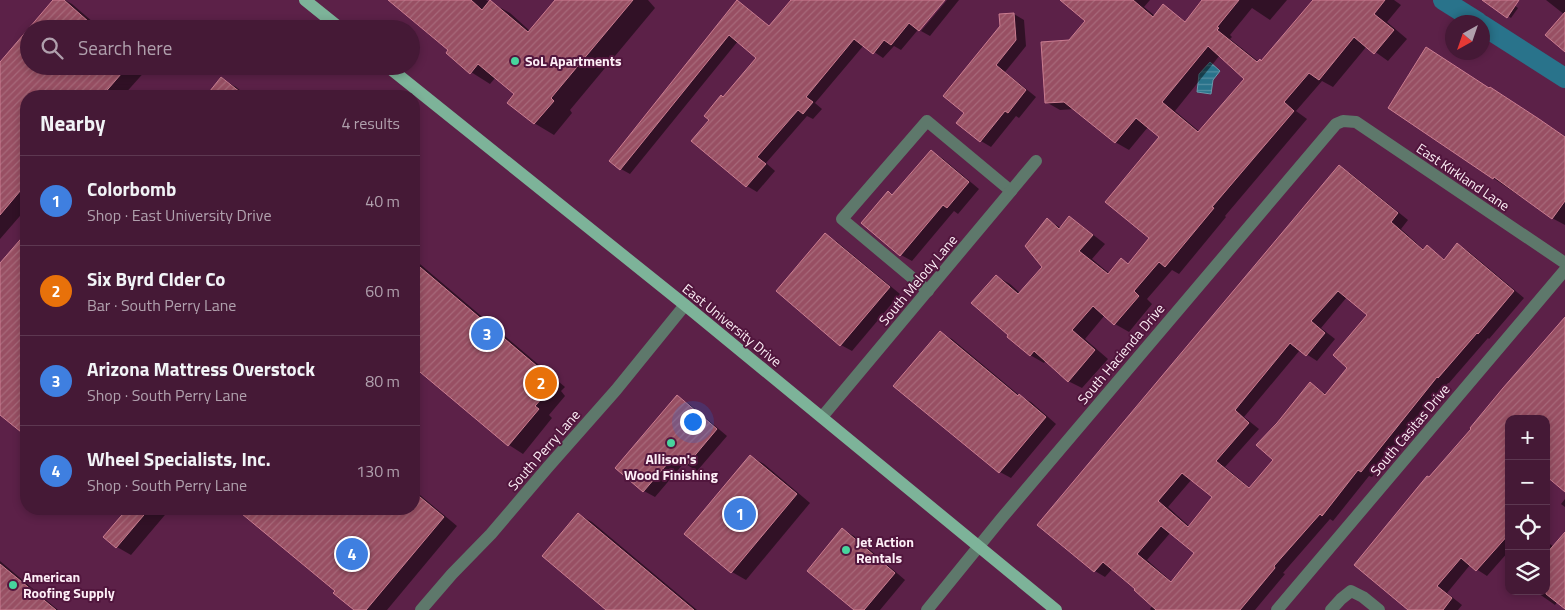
<!DOCTYPE html>
<meta charset="utf-8">
<style>
body{margin:0;font-family:"Titillium Web",sans-serif;background:#4f2642;color:#f1f3f6}
.controls{position:absolute;right:15px;bottom:15px;display:grid;overflow:hidden;border-radius:10px;box-shadow:0 2px 8px #0003}
.controls button{width:45px;height:45px;display:grid;place-items:center;padding:0;border:0;border-bottom:1px solid #5d3851;background:#451936;color:#f1f3f6;font:25px sans-serif}
.compass{position:absolute;left:1445px;top:15px;width:45px;height:45px;border-radius:50%;background:#451936;box-shadow:0 2px 8px #0003;rotate:220deg}
.you{position:absolute;left:692px;top:421px;width:18px;height:18px;margin:-12px;border:4px solid #fff;border-radius:50%;background:#1a73e8;box-shadow:0 0 0 8px #1a73e833}
.badge{display:grid;place-items:center;width:32px;height:32px;border-radius:50%;background:#47d49d;color:#fff;font-size:16px;font-weight:700}
.pin{position:absolute;translate:-50% -50%;border:2px solid #fff;box-shadow:0 1px 5px #0006}
.list{margin:0;padding:0;list-style:none}
h2{display:flex;justify-content:space-between;align-items:center;height:65px;margin:0;padding:0 20px;font-size:21px}
h2 small{font-size:16px;font-weight:400;color:#b0a0ad}
.list li{display:grid;grid-template-columns:32px 1fr auto;gap:15px;align-items:center;box-sizing:border-box;height:90px;padding:0 20px;border-top:1px solid #5d3851}
.list b{display:block;font-size:19px;white-space:nowrap}
.list p{margin:0;font-size:16px;white-space:nowrap;color:#b0a0ad}
.list em{font-size:16px;font-style:normal;color:#b0a0ad}
.icon{flex:none;width:28px;height:28px;fill:none;stroke:currentColor;stroke-width:2;stroke-linecap:round;stroke-linejoin:round}
.map{position:relative;flex:none;width:1565px;height:610px;overflow:hidden}
.search{position:absolute;background:#451936;box-shadow:0 2px 8px #0003;left:20px;top:20px;width:400px;height:55px;display:flex;align-items:center;gap:12px;box-sizing:border-box;padding:0 18px;border-radius:28px;color:#b0a0ad;font-size:19px}
.panel{position:absolute;background:#451936;box-shadow:0 2px 8px #0003;left:20px;top:90px;width:400px;height:425px;border-radius:20px}
.map>svg:first-child{display:block}
.water{fill:url(#water-rules);stroke:#6998ab}
.shadow{fill:#0007;fill-rule:evenodd}
.lines{fill:none;stroke-linecap:round;stroke-linejoin:round}
.canal{stroke:#29738b;stroke-width:20}
.building{fill:url(#building-hatch);stroke:#cb7d91;fill-rule:evenodd}
.minor{stroke:#5e786b;stroke-width:12}
.major{stroke:#7db399;stroke-width:12}
.poi-dot{fill:#47d49d;stroke:#51163d;stroke-width:2}
.labels{text-anchor:middle;stroke-width:4;stroke-linejoin:round;paint-order:stroke}
.poi-label{font-size:14px;font-weight:bold;fill:#fdeef6;stroke:#51163d;text-anchor:start}
.street-label{font-size:14px;fill:#fdeef6;stroke:#51163d}
</style>
<div class="map">
<svg width="1565" height="610" viewBox="0 0 1565 610">
<defs>
<pattern id="water-rules" width="6" height="5" patternUnits="userSpaceOnUse" patternTransform="scale(1.25)"><rect width="6" height="5" fill="#29738b"/><path d="M0 2.5h6" fill="none" stroke="#548ea2"/></pattern>
<pattern id="building-hatch" width="6" height="6" patternUnits="userSpaceOnUse" patternTransform="scale(1.25)"><rect width="6" height="6" fill="#984f63"/><path d="M-1 1l2-2M0 6l6-6M5 7l2-2" fill="none" stroke="#a7697a"/></pattern>
</defs>
<rect width="100%" height="100%" fill="#5c2148"/>
<path class="water" d="M1210 62 1220 71 1213 80 1211 94 1197 92 1199 74Z"/>
<g class="shadow">
<path d="M55 0H65L72 4 101 29H30Z"/>
<path d="M390 0H486L510 13 530 31 556 0H648L655 8 570 110 572 113 554 135 534 123 516 94 496 77 490 84 471 72 449 50Z"/>
<path d="M793 0H943L901 50 894 46 883 58 864 45 815 103 822 109 813 119 807 116 766 163 775 171 757 192 747 186 693 141 710 120 724 98 758 58 738 41 630 174 621 169 737 2 746 7 770 27Z"/>
<path d="M947 0H959L930 36 921 31Z"/>
<path d="M1063 0H1150L1144 7 1155 16 1163 6 1186 22 1203 0H1287L1270 20 1252 8 1230 35 1232 37 1230 39 1259 62H1262L1314 0H1394L1401 5 1387 22 1407 39 1388 61 1367 46 1333 87 1322 81 1296 111 1307 119 1225 216 1226 217 1179 274 1172 270 1147 299 1152 304 1129 332 1115 324 1105 315 1085 339 1108 359 1082 388 1068 381 1046 360 1044 363 1030 355 996 276 1010 284 1021 294 1044 267 1048 220 1061 228 1069 218 1082 226 1105 244 1092 259 1110 274 1122 260 1129 264 1150 238 1161 137 1148 127 1129 150 1115 142 1075 109 1060 110 1046 102 1069 41 1086 21ZM1220 55 1246 79 1200 132 1175 111Z"/>
<path d="M1484 0H1507L1518 8 1511 18Z"/>
<path d="M1546 0H1565V50V15Z"/>
<path d="M1014 14 1024 20 1026 46 1005 72 1036 97 1019 118 1016 116 991 147 981 141 966 113Z"/>
<path d="M0 64 29 66H144L147 69 123 96H26V209L0 239Z"/>
<path d="M222 79 236 87 247 96H208Z"/>
<path d="M1489 89 1501 94 1565 137V225L1552 218 1493 178Z"/>
<path d="M931 151 942 158 979 189 958 214 954 211 912 261 901 255 893 196Z"/>
<path d="M1339 167 1350 173 1408 220 1401 229 1424 250 1427 247 1445 260 1458 245 1468 251 1524 298 1489 339 1488 338 1449 383H1448L1372 477 1369 476 1333 521 1330 519 1283 573 1285 574 1255 610H1151L1150 609 1153 605 1137 589 1113 568 1105 577 1095 571 1038 525ZM1347 297 1369 315 1349 368 1327 395 1311 384 1274 460 1250 488 1225 467 1259 429 1244 417 1300 350 1317 361 1335 339 1321 328ZM1192 479 1214 497 1190 527 1168 507ZM1171 532 1196 553 1172 582 1147 560Z"/>
<path d="M26 235V435L0 413V265Z"/>
<path d="M825 235 836 241 900 294 852 351 841 345Z"/>
<path d="M414 259 565 387 561 391 565 396 549 415 552 418 523 454 509 445 414 365Z"/>
<path d="M1565 319V490L1546 419H1509V551L1487 576 1470 565 1447 593 1462 605 1458 610H1409L1429 479Z"/>
<path d="M941 333 952 339 1020 396 1031 402 1056 424 1011 478 1000 472Z"/>
<path d="M677 397 688 403 727 436 697 471 684 463 655 497 644 491 617 468Z"/>
<path d="M750 456 764 464 810 503 746 580 732 572Z"/>
<path d="M414 490 457 526 387 610H356L337 591 246 516 252 509H414Z"/>
<path d="M1565 499V507L1561 504Z"/>
<path d="M116 509H170L131 555 117 547 105 537 123 515Z"/>
<path d="M578 514 592 522 697 610H608Z"/>
<path d="M843 530 854 536 905 580 880 610H856Z"/>
<path d="M1565 534V607L1557 602 1555 605 1535 591H1546V541L1554 547Z"/>
<path d="M0 561 58 610H0Z"/>
</g>
<g class="lines">
<g class="canal">
<path d="M1443 0 1478 22"/>
<path d="M1482 25 1565 78"/>
</g>
</g>
<g class="building">
<path d="M53 0H64L97 29H29V66H128L102 96H26V184L0 215V62Z"/>
<path d="M388 0H471L482 10 490 0 528 32 555 0H633L551 98 554 101 534 124 507 103 514 94 478 64 470 74 446 53 448 50Z"/>
<path d="M737 0 769 26 791 0H945L919 31 909 23 891 45 884 40 873 54 854 39 806 97 813 102 803 114 798 110 757 157 766 164 746 187 691 141 709 120 704 116 721 95 723 97 756 58 729 35 620 170 609 161Z"/>
<path d="M1060 0H1133L1153 17 1163 4 1185 22 1202 0H1239L1217 27 1219 28 1217 30 1257 62 1260 59 1261 61 1313 0H1385L1374 14 1394 30 1374 54 1354 37 1319 80 1309 73 1284 102 1294 111 1212 207 1214 208 1165 267 1159 262 1134 291 1139 296 1114 325 1093 306 1072 330 1095 350 1068 382 1034 351 1030 356 1007 337 1008 335 971 303 996 275 1018 294 1042 267 1025 246 1047 218 1059 229 1069 216 1093 235 1079 251 1108 274 1121 258 1128 264 1149 238 1105 202 1159 137 1136 118 1115 143 1064 102 1045 103 1041 42 1069 40 1085 21ZM1208 46 1244 79 1198 132 1162 102Z"/>
<path d="M1482 0H1519L1507 18Z"/>
<path d="M1565 12V52L1545 35Z"/>
<path d="M1014 13 1016 40 996 65 1026 90 1008 113 1005 111 980 142 956 123 964 113 943 96 1000 26 999 14Z"/>
<path d="M1426 47 1489 88 1490 87 1539 119 1565 137V201L1552 219 1494 177 1493 179 1388 108Z"/>
<path d="M221 77 245 96H206Z"/>
<path d="M931 150 969 182 947 208 943 205 900 256 861 223 888 191 892 195Z"/>
<path d="M1339 165 1398 213 1391 222 1423 250 1427 245 1444 260 1457 243 1514 291 1478 334 1477 333 1438 378 1437 377 1361 472 1358 470 1322 516 1320 514 1274 566 1275 568 1240 610H1156L1134 590 1135 589 1103 562 1094 572 1037 525ZM1338 291 1367 315 1333 355 1347 368 1325 395 1310 382 1277 423 1256 445 1273 460 1249 488 1216 461 1249 423 1235 410 1290 343 1306 356 1325 333 1311 321ZM1182 473 1212 497 1188 527 1158 501ZM1161 526 1194 553 1171 582 1137 554Z"/>
<path d="M26 233V436L0 415V263Z"/>
<path d="M825 233 890 287 840 346 776 291Z"/>
<path d="M414 262 551 378 547 383 552 387 535 406 539 409 508 446 414 367Z"/>
<path d="M1565 317V492L1546 476V419H1509V534L1476 571 1461 558 1437 586 1452 598 1443 610H1408L1354 565 1427 476 1429 477 1471 429 1470 428 1503 388Z"/>
<path d="M940 331 1018 396 1019 394 1046 417 999 473 893 386Z"/>
<path d="M677 395 717 429 686 466 674 456 643 492 615 468Z"/>
<path d="M750 455 797 494 731 573 684 534Z"/>
<path d="M414 492 444 517 366 610H354L333 593 335 591 236 509H414Z"/>
<path d="M127 509H149L116 548 103 537Z"/>
<path d="M578 513 694 610H606L542 556Z"/>
<path d="M842 528 895 573 864 610H854L807 571Z"/>
<path d="M1565 532V609L1546 594V554Z"/>
<path d="M0 564 56 610H0Z"/>
</g>
<g class="lines">
<g class="minor">
<path d="M928 291 842 219 927 121 1011 191"/>
<path d="M822 417 1036 161"/>
<path d="M421 610 452 574 491 534 548 467 616 390 685 305"/>
<path d="M927 610 1001 519 1336 124 1343 121 1356 122 1565 263"/>
<path d="M1277 610 1565 270"/>
<path d="M1331 610 1341 599 1351 591 1363 597 1379 610"/>
</g>
<g class="major">
<path d="M305 0 341 29"/>
<path d="M387 66 685 305 1056 610"/>
</g>
</g>
<g class="poi-dot">
<circle cx="515" cy="61" r="5"/>
<circle cx="671" cy="443" r="5"/>
<circle cx="846" cy="550" r="5"/>
<circle cx="13" cy="585" r="5"/>
</g>
<g class="labels">
<g class="poi-label">
<text x="525" y="66">SoL Apartments</text>
<text x="671" y="464" text-anchor="middle">Allison's<tspan x="671" dy="16">Wood Finishing</tspan></text>
<text x="856" y="547">Jet Action<tspan x="856" dy="16">Rentals</tspan></text>
<text x="23" y="582">American<tspan x="23" dy="16">Roofing Supply</tspan></text>
</g>
<g class="street-label">
<text transform="translate(1463 177) rotate(34)" y="5">East Kirkland Lane</text>
<text transform="translate(918 280) rotate(-50)" y="5">South Melody Lane</text>
<text transform="translate(732 325) rotate(39)" y="5">East University Drive</text>
<text transform="translate(1121 354) rotate(-50)" y="5">South Hacienda Drive</text>
<text transform="translate(1410 430) rotate(-50)" y="5">South Casitas Drive</text>
<text transform="translate(544 450) rotate(-49)" y="5">South Perry Lane</text>
</g>
</g>
</svg>
<div class="controls">
<button>+</button>
<button>−</button>
<button><svg class="icon" aria-label="locate" viewBox="0 0 24 24"><circle cx="12" cy="12" r="6"/><path d="M12 2v4M12 18v4M2 12h4M18 12h4"/></svg></button>
<button><svg class="icon" aria-label="layers" viewBox="0 0 24 24"><path d="M12 4l9 5-9 5-9-5zM3 14l9 5 9-5"/></svg></button>
</div>
<svg class="compass" viewBox="-18 -18 36 36"><path d="M0-13l5 13h-10z" fill="#e53935"/><path d="M0 13l5-13h-10z" fill="#b0a0ad"/></svg>
<div class="you"></div>
<div class="pin badge" style="left:740px;top:514px;background:#3f7fe0">1</div>
<div class="pin badge" style="left:541px;top:383px;background:#e8710a">2</div>
<div class="pin badge" style="left:487px;top:334px;background:#3f7fe0">3</div>
<div class="pin badge" style="left:352px;top:554px;background:#3f7fe0">4</div>
<div class="search"><svg class="icon" aria-label="search" viewBox="0 0 24 24"><circle cx="10" cy="10" r="6"/><path d="M15 15l6 6"/></svg>Search here</div>
<section class="panel">
<h2>Nearby<small>4 results</small></h2>
<ul class="list">
<li><span class="badge" style="background:#3f7fe0">1</span><div><b>Colorbomb</b><p>Shop · East University Drive</p></div><em>40 m</em></li>
<li><span class="badge" style="background:#e8710a">2</span><div><b>Six Byrd CIder Co</b><p>Bar · South Perry Lane</p></div><em>60 m</em></li>
<li><span class="badge" style="background:#3f7fe0">3</span><div><b>Arizona Mattress Overstock</b><p>Shop · South Perry Lane</p></div><em>80 m</em></li>
<li><span class="badge" style="background:#3f7fe0">4</span><div><b>Wheel Specialists, Inc.</b><p>Shop · South Perry Lane</p></div><em>130 m</em></li>
</ul>
</section>
</div>
